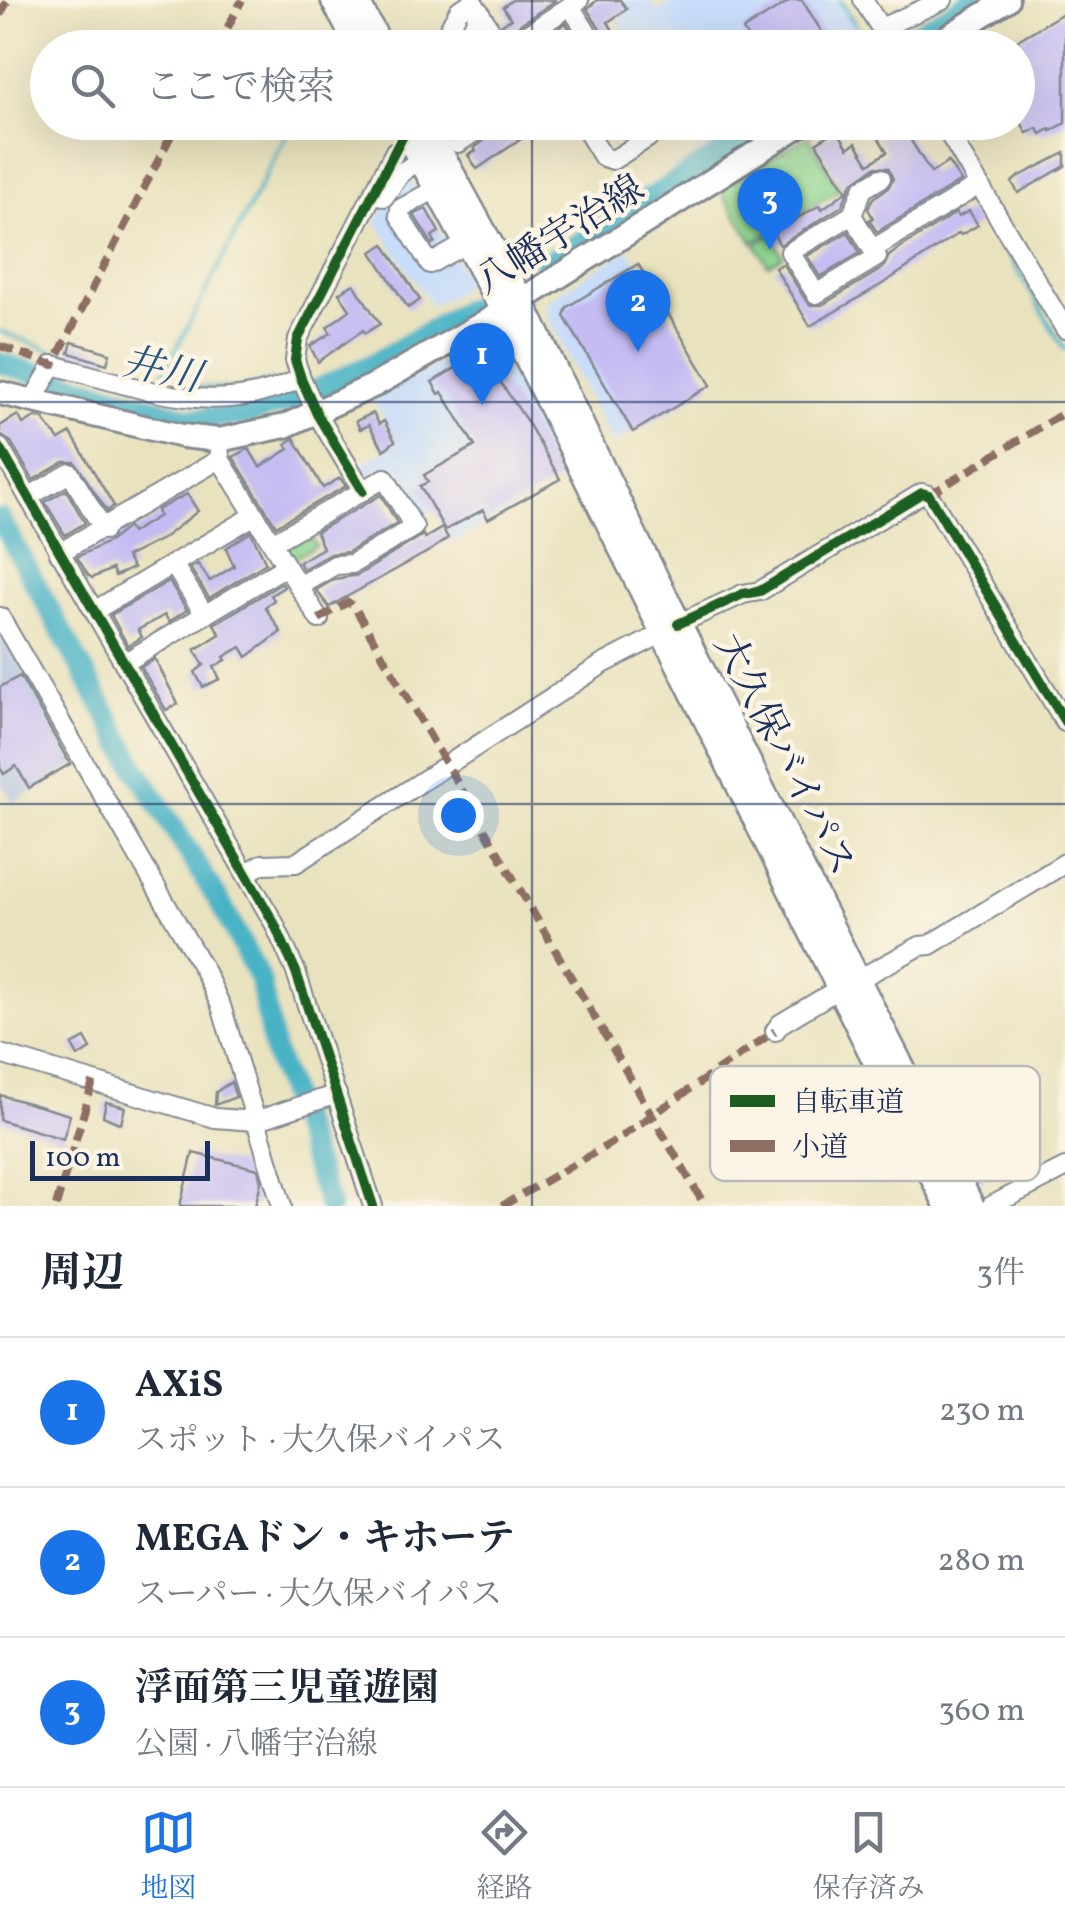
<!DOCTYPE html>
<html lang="ja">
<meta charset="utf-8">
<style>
body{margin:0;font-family:Vollkorn,"Noto Serif JP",serif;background:#f6f6f7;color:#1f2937}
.scale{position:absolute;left:30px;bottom:25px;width:180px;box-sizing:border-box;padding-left:10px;border:5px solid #1b2f5e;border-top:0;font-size:28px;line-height:35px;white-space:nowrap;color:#1b2f5e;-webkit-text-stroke:8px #fcf5e5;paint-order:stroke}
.you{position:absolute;left:458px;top:815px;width:35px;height:35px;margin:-25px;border:8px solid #fff;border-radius:50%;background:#1a73e8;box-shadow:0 0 0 15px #1a73e833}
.badge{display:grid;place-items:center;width:65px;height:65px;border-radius:50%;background:#1a73e8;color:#fff;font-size:32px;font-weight:700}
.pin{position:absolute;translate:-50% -82px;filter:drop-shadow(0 2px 5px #0008)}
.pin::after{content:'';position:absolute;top:52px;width:35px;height:30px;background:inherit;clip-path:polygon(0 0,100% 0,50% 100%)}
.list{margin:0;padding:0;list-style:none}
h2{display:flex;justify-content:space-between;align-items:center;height:130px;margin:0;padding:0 40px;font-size:42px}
h2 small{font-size:32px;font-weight:400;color:#747a83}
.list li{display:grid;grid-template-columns:65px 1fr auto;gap:30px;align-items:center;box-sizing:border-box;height:150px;padding:0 40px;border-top:2px solid #e0e1e3}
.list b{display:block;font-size:38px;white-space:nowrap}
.list p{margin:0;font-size:32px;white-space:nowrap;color:#747a83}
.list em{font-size:32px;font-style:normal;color:#747a83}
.icon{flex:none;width:55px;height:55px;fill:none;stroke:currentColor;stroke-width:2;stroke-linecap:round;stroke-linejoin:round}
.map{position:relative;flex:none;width:1065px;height:1206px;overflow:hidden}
.search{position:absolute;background:#fff;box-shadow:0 10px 40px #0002;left:30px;right:30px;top:30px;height:110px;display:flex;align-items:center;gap:25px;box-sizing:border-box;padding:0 35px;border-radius:55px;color:#747a83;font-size:38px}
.sheet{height:580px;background:#fff}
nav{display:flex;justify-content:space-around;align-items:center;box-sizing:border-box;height:140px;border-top:2px solid #e0e1e3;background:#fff;font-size:28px;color:#747a83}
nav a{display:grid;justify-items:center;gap:5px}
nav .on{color:#1a73e8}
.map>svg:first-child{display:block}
.built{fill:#c8ddf9}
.industrial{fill:#b6c6de}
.green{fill:#8ed58f;stroke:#548276;stroke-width:2.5}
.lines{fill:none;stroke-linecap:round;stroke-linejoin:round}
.stream{stroke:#48b3c6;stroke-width:4}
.river{stroke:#48b3c6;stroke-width:22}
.building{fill:#c4bbf3}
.minor-casing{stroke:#82888e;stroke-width:22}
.major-casing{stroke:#82888e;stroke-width:28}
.highway-casing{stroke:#82888e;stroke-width:30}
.minor{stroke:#fff;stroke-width:18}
.major{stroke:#fff;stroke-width:22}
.highway{stroke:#fff;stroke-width:25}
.quiet{stroke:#8d6e63;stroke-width:8;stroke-dasharray:15 8;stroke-linecap:butt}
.cycleway-casing{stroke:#fcf5e5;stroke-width:16}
.cycleway{stroke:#1b5e20;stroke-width:10}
.grid{fill:none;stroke:#1b2f5e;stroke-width:2.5;stroke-opacity:0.55}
.labels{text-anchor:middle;stroke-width:9;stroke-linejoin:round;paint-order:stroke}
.street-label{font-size:38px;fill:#1b2f5e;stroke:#fcf5e5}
.water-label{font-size:40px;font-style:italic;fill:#28577d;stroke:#fcf5e5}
.key{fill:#fcf5e5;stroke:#b8babc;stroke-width:2.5}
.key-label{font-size:28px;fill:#1b2f5e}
</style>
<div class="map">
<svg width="1065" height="1206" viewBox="0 0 1065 1206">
<rect width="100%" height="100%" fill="#fcf5e5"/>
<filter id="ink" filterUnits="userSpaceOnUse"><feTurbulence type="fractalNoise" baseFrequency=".01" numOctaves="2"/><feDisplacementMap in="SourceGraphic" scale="20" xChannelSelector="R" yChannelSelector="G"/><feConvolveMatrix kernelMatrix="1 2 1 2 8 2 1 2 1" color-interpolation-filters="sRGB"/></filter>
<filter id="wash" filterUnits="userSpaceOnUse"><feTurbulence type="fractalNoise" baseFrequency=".0048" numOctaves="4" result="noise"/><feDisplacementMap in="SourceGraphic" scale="40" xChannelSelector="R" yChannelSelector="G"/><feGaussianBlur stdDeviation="2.25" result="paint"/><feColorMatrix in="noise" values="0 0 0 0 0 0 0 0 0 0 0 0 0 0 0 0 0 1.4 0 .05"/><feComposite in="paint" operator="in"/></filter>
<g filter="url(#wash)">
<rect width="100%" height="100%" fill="#e9e2be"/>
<g class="built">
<path d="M622 0H650L657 11 675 0H838L867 44 864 48 634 47 616 19 629 11Z"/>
<path d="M681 123H744L698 150Z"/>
<path d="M410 177 467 280 463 288 432 306 376 222 397 185Z"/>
<path d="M629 249 711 385 612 444 545 311 548 299Z"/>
<path d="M480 341 495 346 565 477 454 543 434 510 416 520 386 467 363 480 356 468 398 442 373 399Z"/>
</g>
<path class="industrial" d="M0 629 79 763 13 803 0 781Z"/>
<g class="green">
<path d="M808 136 840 189 753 242 720 189Z"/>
<path d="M771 235 783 256 768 265 756 244Z"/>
<path d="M306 529 316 546 288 562 278 544Z"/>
</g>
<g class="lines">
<g class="stream">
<path d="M840 0 870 48"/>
<path d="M332 48 337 39"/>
<path d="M930 122 968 187"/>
<path d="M973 195 1065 350"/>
<path d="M0 331 54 352"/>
<path d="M62 354 172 386 236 389"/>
<path d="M164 373 293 122"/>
<path d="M246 387 270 381"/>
</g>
<g class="river">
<path d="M892 48 974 0"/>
<path d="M545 264 771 122"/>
<path d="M0 363 191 419 243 415 295 400 379 361 467 309"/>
<path d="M0 519 135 766 222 906 260 980 274 1051 329 1206"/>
</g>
</g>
<g id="blocks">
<g class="building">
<path d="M512 0H555V1L507 33 502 24 511 19 503 7Z"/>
<path d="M597 0H620L627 9 608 22 614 32 605 37 587 9Z"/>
<path d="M791 0H802L832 48H754L743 30Z"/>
<path d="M1065 12V123L1051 131 1050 129 1041 134 1037 128 1027 133 1018 117V97L1027 91 1018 75V40Z"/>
<path d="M566 23 582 48H530Z"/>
<path d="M509 122H546L477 169 468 155 476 151 474 148Z"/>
<path d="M869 122H895L893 129 907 134 931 173 948 162 961 181 877 232 869 220 873 218 868 209 873 198 888 188 893 179 888 168 875 167 852 183 842 206 780 245 773 233 820 205 822 209 847 191 816 143 837 130 848 148 856 143 869 164 887 152Z"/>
<path d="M1065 153V166L1018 193 1012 182 1018 177Z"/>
<path d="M426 209 439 232 432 236 435 242 432 244 414 215Z"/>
<path d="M969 211 978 225 961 235 959 233 884 283 810 326 775 268 783 264 806 301 811 305H822L883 268 889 256 898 249 956 213 958 217Z"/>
<path d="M848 232 860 253 820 277 807 256Z"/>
<path d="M384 244 420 300 408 308 372 252Z"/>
<path d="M638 264 711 385 633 432 564 316 567 307Z"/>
<path d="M354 284 380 324 365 333 363 330 318 362 310 346 331 333 327 327 350 310 339 293Z"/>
<path d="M72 342 110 353 107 364 69 353Z"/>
<path d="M481 353 528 423 560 479 488 519 483 510 445 530 420 486 428 482 424 475 475 446 442 392 439 394 432 382Z"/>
<path d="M373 413 379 424 384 421 395 441 384 450 369 425 360 429 356 421Z"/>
<path d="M18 415 23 424 35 417 43 419 59 440 71 433 114 506 107 511 75 462H64L33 480 11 442 0 435V426Z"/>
<path d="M294 438 323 488 340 478 346 486 276 526 233 457 249 449 260 467 289 449 286 444Z"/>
<path d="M66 490 85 523 65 535 45 502Z"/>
<path d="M187 494 198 511 162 539 126 557 133 568 115 576 112 569 92 578 88 575 77 557 110 541 128 527 131 533 159 516 157 510Z"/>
<path d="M381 495 397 523 348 552 330 554 303 569 299 562 323 548 316 532Z"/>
<path d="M442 528 448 538 431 550 341 600 329 607 316 590 335 579 358 575 423 535 425 538Z"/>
<path d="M251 532 266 563 209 598 190 568 198 564 210 581 234 566 226 548Z"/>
<path d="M169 581 187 610 169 622 165 615 138 630 142 637 128 646 111 615Z"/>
<path d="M282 583 284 587 271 595 274 600 265 607 281 632 247 657 241 647 224 657 226 660 214 667 220 679 203 687 195 672 204 665 195 650 220 634 214 624Z"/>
<path d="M155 659 178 704 166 710 141 667Z"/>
<path d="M20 676 70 764 29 788 16 766 4 774 0 768V687Z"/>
<path d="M85 1038 91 1049 78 1056 72 1045Z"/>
<path d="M231 1082 236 1097 215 1105 216 1092Z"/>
<path d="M0 1095 70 1115 63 1139 0 1120Z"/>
<path d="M106 1102 125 1107 121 1124 103 1116Z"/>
<path d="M973 1148 989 1177 980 1182 964 1154Z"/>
<path d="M193 1153 258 1169 261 1182 255 1206H180Z"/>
</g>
</g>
</g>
<g filter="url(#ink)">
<use href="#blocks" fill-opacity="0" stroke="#82888e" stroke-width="2.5"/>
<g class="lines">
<defs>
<g id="minor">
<path d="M863 0 893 48"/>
<path d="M570 6 597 48"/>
<path d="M881 28 943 0"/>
<path d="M438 48 459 10 473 2 502 48"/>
<path d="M462 48 480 12"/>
<path d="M507 48 579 0"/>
<path d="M589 122 587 131 603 157 613 160 648 138 649 129 645 122"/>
<path d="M942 122 1065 329"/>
<path d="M458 143 490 122"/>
<path d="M437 188 400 209 399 215 430 264 467 243"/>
<path d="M384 197 401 173 421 159"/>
<path d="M852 215 877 257 816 294 790 252 852 215 863 189 881 178"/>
<path d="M873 249 979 185"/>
<path d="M33 400 53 365C139 387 216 421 301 378"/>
<path d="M0 448 274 923 296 972 373 1206"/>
<path d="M220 459 319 619"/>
<path d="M363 491 317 414 301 378 295 360 298 339 395 151"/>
<path d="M28 497 70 473 104 530"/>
<path d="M272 543 385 478 414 527 352 564 335 565 299 586"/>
<path d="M59 553 220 459 219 440"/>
<path d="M173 564 205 615"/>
<path d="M94 611 255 515"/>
<path d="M0 617 204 970 221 1006 282 1206"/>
<path d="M678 624 743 594 760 591 922 493 929 495 1065 722"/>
<path d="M124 663 286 566"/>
<path d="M247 873 262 864 296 863 603 664 663 633"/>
<path d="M857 980 920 946 930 945 1065 863"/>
<path d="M775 1031 780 1024 840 988"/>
<path d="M0 1054 215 1118 255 1121 337 1094"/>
<path d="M991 1206 1065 1168"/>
</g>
<g id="major">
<path d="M929 48 1007 0"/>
<path d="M0 393 182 436 219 440 285 426 375 385 504 311 805 122"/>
</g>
<g id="highway">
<path d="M334 0 360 48"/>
<path d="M355 0 381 48"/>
<path d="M401 122 504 311 948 1206"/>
<path d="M423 122 521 301 640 548 971 1206"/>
</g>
</defs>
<use href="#minor" class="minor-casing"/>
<use href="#major" class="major-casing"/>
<use href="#highway" class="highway-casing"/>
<use href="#minor" class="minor"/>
<use href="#major" class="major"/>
<use href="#highway" class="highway"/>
<g class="quiet">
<path d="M0 15 8 0"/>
<path d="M217 48 242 0"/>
<path d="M0 346 53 365 178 122"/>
<path d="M929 495 1065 412"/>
<path d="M319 619 348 602 355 608 705 1206"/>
<path d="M56 1206 93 1082"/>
<path d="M502 1206 613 1142 775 1031"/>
</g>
<defs>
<g id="cycleway">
<path d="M0 448 274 923 296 972 373 1206"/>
<path d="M363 491 317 414 301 378 295 360 298 339 410 122"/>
<path d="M678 624 743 594 760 591 922 493 929 495 1065 722"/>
</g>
</defs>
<use href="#cycleway" class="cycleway-casing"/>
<use href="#cycleway" class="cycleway"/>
</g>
</g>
<path class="grid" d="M532 0V48M532 122V1206M0 402H1065M0 804H1065"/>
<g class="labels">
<g class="street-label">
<text transform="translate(559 234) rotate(-32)" y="13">八幡宇治線</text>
<text transform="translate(786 754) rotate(63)" y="13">大久保バイパス</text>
</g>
<g class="water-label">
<text transform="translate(162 368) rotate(13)" y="14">井川</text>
</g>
</g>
<rect x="710" y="1066" width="330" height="115" rx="15" class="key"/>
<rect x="730" y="1095" width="45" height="12" fill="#1b5e20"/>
<rect x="730" y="1140" width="45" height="12" fill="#8d6e63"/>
<g class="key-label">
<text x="792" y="1111">自転車道</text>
<text x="792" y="1156">小道</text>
</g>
</svg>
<div class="scale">100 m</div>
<div class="you"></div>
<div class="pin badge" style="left:482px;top:405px">1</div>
<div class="pin badge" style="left:638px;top:352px">2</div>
<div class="pin badge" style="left:770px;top:250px">3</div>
<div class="search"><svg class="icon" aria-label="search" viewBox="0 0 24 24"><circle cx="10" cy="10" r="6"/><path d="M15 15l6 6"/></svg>ここで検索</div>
</div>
<section class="sheet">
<h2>周辺<small>3件</small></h2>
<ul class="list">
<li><span class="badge">1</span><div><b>AXiS</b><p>スポット · 大久保バイパス</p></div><em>230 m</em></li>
<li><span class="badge">2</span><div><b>MEGAドン・キホーテ</b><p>スーパー · 大久保バイパス</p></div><em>280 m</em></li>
<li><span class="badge">3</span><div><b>浮面第三児童遊園</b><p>公園 · 八幡宇治線</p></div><em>360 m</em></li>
</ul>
</section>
<nav>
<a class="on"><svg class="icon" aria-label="map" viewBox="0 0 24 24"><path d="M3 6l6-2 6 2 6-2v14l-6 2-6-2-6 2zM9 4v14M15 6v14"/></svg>地図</a>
<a><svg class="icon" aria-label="directions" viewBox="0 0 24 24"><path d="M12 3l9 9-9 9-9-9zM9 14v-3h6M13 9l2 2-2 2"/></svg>経路</a>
<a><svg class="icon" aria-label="saved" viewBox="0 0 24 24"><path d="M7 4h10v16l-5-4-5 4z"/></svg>保存済み</a>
</nav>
